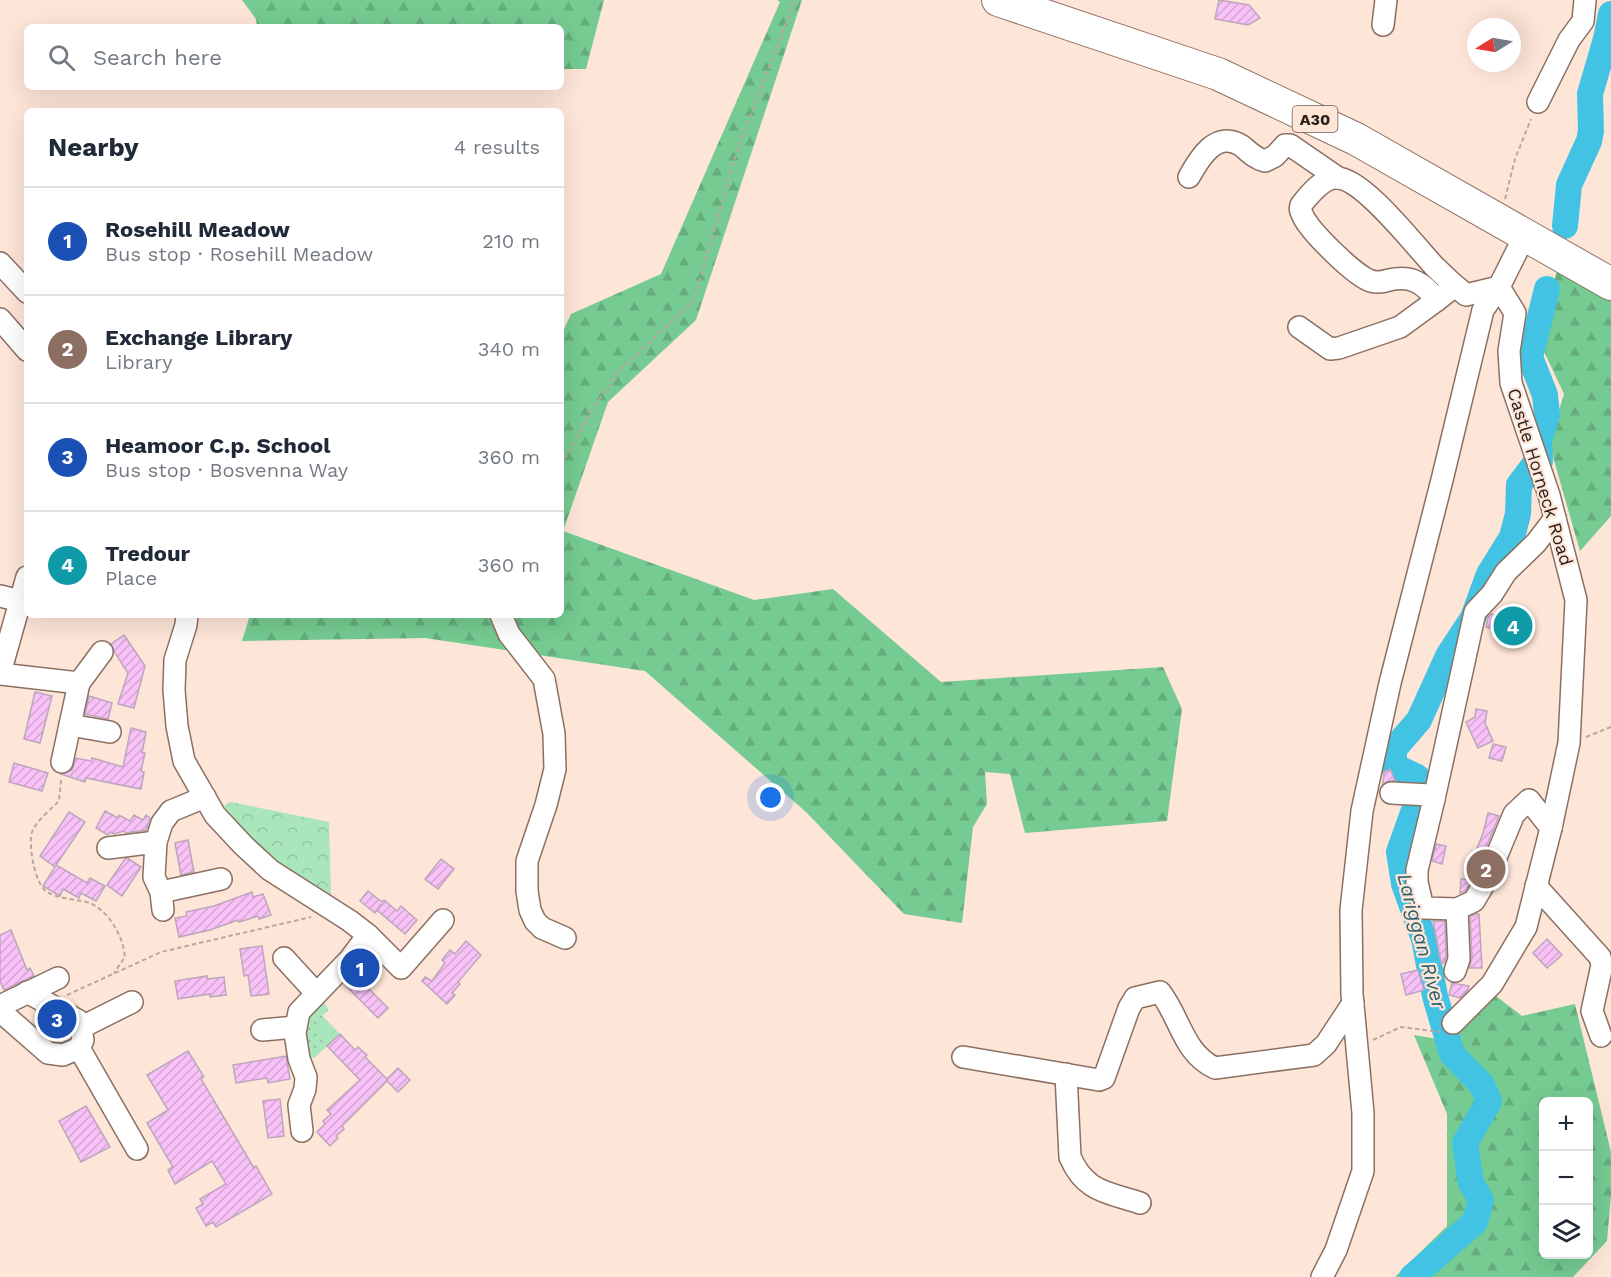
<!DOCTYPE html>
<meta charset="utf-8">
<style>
body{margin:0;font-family:"Work Sans",sans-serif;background:#f2f2f3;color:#1f2937}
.controls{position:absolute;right:18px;bottom:18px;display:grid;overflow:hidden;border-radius:9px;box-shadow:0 6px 24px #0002}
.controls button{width:54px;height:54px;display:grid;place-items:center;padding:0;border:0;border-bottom:2px solid #e0e1e3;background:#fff;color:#1f2937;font:30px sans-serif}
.compass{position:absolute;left:1467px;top:18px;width:54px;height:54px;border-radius:50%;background:#fff;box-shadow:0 6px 24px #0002;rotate:259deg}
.you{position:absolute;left:771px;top:798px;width:21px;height:21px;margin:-15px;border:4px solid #fff;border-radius:50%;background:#1a73e8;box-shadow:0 0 0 9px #1a73e833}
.badge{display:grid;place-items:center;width:39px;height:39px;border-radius:50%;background:#111827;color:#fff;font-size:20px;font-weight:700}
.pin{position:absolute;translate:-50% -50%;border:3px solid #fff;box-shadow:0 2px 6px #0006}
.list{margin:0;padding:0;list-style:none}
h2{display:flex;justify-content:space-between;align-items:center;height:78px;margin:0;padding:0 24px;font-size:26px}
h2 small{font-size:20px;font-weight:400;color:#747a83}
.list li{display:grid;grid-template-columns:39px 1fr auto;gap:18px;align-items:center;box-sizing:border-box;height:108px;padding:0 24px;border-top:2px solid #e0e1e3}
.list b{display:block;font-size:22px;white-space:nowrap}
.list p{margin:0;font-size:20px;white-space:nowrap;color:#747a83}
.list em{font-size:20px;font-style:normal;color:#747a83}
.icon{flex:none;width:33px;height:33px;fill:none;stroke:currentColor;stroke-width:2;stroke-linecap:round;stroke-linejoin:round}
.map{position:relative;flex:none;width:1611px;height:1277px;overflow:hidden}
.search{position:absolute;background:#fff;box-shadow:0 6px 24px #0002;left:24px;top:24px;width:540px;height:66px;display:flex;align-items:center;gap:15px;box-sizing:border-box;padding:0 21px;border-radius:9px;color:#747a83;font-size:22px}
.panel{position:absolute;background:#fff;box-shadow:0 6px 24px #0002;left:24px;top:108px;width:540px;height:510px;border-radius:9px}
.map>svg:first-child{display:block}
.grass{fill:url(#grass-dots)}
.forest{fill:url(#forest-firs);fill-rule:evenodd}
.park{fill:url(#park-crowns)}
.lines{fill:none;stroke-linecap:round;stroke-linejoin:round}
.river{stroke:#43c3e3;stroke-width:26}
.building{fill:url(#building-hatch);stroke:#bca6bc;stroke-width:1.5}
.minor-casing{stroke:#8b7062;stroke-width:24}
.highway-casing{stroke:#8b7062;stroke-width:34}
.path{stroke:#bba79c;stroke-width:2;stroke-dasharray:4.5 3;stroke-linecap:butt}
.minor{stroke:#fff;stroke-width:21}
.highway{stroke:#fff;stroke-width:32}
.labels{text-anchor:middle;stroke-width:4.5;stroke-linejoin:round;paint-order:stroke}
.shield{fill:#fde5d8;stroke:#6a5b53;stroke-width:1.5}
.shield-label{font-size:16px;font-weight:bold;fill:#2b201a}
.street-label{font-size:18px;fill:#2b201a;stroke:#fde5d8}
.water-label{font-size:20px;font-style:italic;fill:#2b5e6c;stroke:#fde5d8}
</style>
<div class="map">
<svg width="1611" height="1277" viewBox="0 0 1611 1277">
<defs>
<pattern id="grass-dots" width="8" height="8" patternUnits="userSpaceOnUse" patternTransform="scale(1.5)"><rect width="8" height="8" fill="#aae6bb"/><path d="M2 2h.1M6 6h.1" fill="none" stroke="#92c5a0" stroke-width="1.8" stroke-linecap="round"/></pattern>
<pattern id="forest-firs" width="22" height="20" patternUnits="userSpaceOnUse" patternTransform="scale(1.5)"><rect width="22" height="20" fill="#75cb91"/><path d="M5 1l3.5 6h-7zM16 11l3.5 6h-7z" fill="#65ae7c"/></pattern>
<pattern id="park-crowns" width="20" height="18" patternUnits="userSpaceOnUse" patternTransform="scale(1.5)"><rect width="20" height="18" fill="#aae6bb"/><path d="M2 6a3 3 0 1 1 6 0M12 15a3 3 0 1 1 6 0" fill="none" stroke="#92c5a0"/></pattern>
<pattern id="building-hatch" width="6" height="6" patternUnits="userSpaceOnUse" patternTransform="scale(1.5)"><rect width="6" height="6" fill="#f8c1f7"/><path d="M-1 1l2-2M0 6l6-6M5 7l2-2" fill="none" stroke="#d5a6d3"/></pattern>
</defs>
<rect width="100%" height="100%" fill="#fde5d8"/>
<path class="grass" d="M323 1002 329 1009 322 1016 340 1034 314 1058 312 1057 307 1061C308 1039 301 1016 323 1002Z"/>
<g class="forest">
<path d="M242 0H604L586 69H561V27H257L256 19Z"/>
<path d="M777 0H802L696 320 608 402 563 531 754 600 833 589 941 682 1163 667 1182 709 1167 821 1025 833 1010 774 985 772 987 804 973 827 962 923 904 914 806 812 645 671 425 638 242 641 250 615H561V336L571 314 661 274 780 2Z"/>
<path d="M1557 269 1611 297V516L1580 551 1549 443 1564 394 1541 345Z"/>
<path d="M1492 993 1522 1016 1575 1004 1611 1152V1196L1607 1241 1573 1277H1395L1447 1226V1114L1414 1035 1443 1040 1466 1025ZM1544 1102H1588V1254H1544Z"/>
</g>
<g class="park">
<path d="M231 802 329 822 331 896 278 865 250 838 224 806Z"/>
<path d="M322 1016 336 1030 329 1038 319 1040 314 1028Z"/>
</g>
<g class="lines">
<g class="river">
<path d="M1565 226 1569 185 1589 141 1591 131 1590 94 1606 39 1611 14"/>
<path d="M1540 461 1539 441 1547 414 1545 395 1530 357 1547 289"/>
<path d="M1412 1277 1475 1222 1481 1200 1471 1183 1465 1143 1489 1101 1482 1085 1452 1054 1435 996 1424 939 1404 884 1399 852 1422 788 1417 777 1394 766V749L1419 720 1448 656 1473 618 1489 574 1512 537 1518 514 1519 485 1535 464"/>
</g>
</g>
<g class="building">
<path d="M1219 0 1249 5 1260 18 1248 25 1215 19Z"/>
<path d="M1491 614 1531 623 1526 642 1493 634 1494 629 1486 627 1488 617Z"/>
<path d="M124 635 145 666 134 708 118 704 128 673 115 653 111 644Z"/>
<path d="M35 692 52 696 40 743 24 739Z"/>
<path d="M89 696 112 703 108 719 85 714Z"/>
<path d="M1476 709 1487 711 1485 723 1493 741 1478 748 1466 722 1475 717Z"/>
<path d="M131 728 146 732 142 753H145L141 771 144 772 141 789 86 778 85 782 61 774 72 770 76 758 91 761 92 758 123 767Z"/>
<path d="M1493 744 1506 747 1502 761 1489 758Z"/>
<path d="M14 763 48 773 42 791 9 782Z"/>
<path d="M1390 769 1395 780 1383 784 1384 772Z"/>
<path d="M105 811 118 818 119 815 130 821 134 815 143 820 146 815 150 818 146 830 126 833 124 831 114 834 110 832 108 835 96 828Z"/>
<path d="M69 812 85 822 56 865 87 883 90 878 105 886 96 901 81 893 79 898 63 889 60 896 43 886 55 867 40 856Z"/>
<path d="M1488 813 1499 816 1479 864 1472 861 1483 833Z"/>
<path d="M188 840 194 872 181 875 175 843Z"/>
<path d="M1436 844 1446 846 1442 864 1432 861Z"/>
<path d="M127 858 141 867 122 896 107 885 125 859Z"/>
<path d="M441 859 454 869 438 889 425 879Z"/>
<path d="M1461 879 1472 880 1465 891 1460 893Z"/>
<path d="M368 891 382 902 384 900 397 911 401 906 417 920 405 934 377 910 381 904 375 913 360 901Z"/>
<path d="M252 892 253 897 263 894 271 915 259 919 258 916 239 922 238 920 210 930 179 937 175 918 187 916 186 912 214 906Z"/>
<path d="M1476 914H1479L1482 968H1469L1472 958 1470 917Z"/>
<path d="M1433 921H1445L1446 957 1444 963H1441Z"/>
<path d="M11 930 27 970 30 968 34 976 4 990 0 981V935Z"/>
<path d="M1547 939 1562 955 1547 968 1533 953Z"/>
<path d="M466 941 481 955 458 982 460 984 452 993 455 995 447 1004 422 981 425 977 432 981 445 963 442 960 450 950 455 954Z"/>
<path d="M262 946 269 994 251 996 248 975 244 976 240 949Z"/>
<path d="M1418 970 1424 990 1406 995 1401 974Z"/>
<path d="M354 974 388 1008 378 1018 344 984Z"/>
<path d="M207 976V979L224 977 226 995 210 997V994L178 999 175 981Z"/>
<path d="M1452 983 1469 986 1467 991 1460 998 1449 995Z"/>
<path d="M340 1034 355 1050 358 1047 367 1055 365 1057 387 1079 398 1068 410 1080 398 1092 387 1081 342 1126 344 1129 336 1136 338 1138 330 1146 317 1132 325 1124 323 1121 331 1114 327 1110 360 1080 327 1046Z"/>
<path d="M188 1051 204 1077 201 1079 254 1168 256 1166 272 1194 216 1227 213 1222 206 1226 196 1208 203 1204 200 1199 226 1184 212 1161 175 1184 168 1170 173 1167 147 1123 168 1110 147 1075Z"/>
<path d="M286 1056 290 1079 268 1083 267 1078 236 1083 233 1065Z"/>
<path d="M280 1099 284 1136 268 1138 263 1101Z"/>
<path d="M86 1106 110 1147 81 1162 59 1121Z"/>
</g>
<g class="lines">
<defs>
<g id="minor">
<path d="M1383 25 1386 0"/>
<path d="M1538 102 1569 40 1583 21 1585 0"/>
<path d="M1189 177C1199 159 1216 129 1242 146 1249 152 1256 159 1265 161L1275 156 1285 145H1290L1338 178"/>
<path d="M0 263 27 292"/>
<path d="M1455 286 1437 300C1423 283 1412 275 1389 280 1383 282 1377 283 1371 281 1355 276 1308 230 1302 214 1300 210 1300 209 1301 205 1309 195 1323 177 1337 178 1363 178 1416 247 1435 267 1445 277 1455 286 1466 295L1499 287"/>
<path d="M0 319 27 350"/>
<path d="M1299 327 1330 349 1339 348 1400 327 1437 300"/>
<path d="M0 596 20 601"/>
<path d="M187 615 186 625 175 660 174 690 177 726 184 761 215 815 243 845 270 870 350 921 368 935 401 968 443 920"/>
<path d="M501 615 509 634 544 679 554 734 555 769 546 805 527 861V891L530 910 535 921 542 928 565 938"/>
<path d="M0 673 27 577"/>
<path d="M0 674 79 683 102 652"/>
<path d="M70 725 110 732"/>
<path d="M62 762 79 683"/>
<path d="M1391 793 1431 795 1434 799 1417 870V882L1423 908 1457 909 1474 901 1487 879 1514 814 1529 800 1551 828"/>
<path d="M1434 799 1475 612 1492 594 1506 572 1536 543 1555 518"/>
<path d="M108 848 156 842"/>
<path d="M1536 886 1600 957 1602 965 1592 1011 1601 1036"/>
<path d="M161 892 221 879"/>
<path d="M163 910 161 892 154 877 156 842 162 823 171 811 205 797"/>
<path d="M284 958 316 993"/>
<path d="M1455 971 1459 959 1457 909"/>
<path d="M0 1006 58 978"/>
<path d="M0 1011 48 1053 63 1055 79 1048 83 1040 79 1021 27 992"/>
<path d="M1453 1023 1492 984 1526 927 1551 828 1569 743 1576 600 1549 495 1511 383 1509 351 1515 313 1499 287"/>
<path d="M80 1028 132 1002"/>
<path d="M262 1030 296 1027"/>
<path d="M79 1048 137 1149"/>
<path d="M963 1057 1099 1080 1104 1078 1129 1008 1135 998 1160 992C1180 1017 1183 1053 1215 1068L1314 1055 1326 1044 1353 1003"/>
<path d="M1066 1074 1070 1157C1085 1192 1107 1192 1140 1203"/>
<path d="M302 1131 299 1105 305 1089 306 1077 299 1059 295 1033 299 1012 350 959 368 935"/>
<path d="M1322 1277 1336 1250 1363 1171V1113L1352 994 1351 910 1362 811 1390 683 1442 480 1483 310 1499 287 1525 235"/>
</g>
<path id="highway" d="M998 0 1218 74 1356 139 1611 284"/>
</defs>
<use href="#minor" class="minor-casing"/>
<use href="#highway" class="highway-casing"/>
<g class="path">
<path d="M1505 199 1515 159 1531 119"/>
<path d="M561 465 595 405 622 368 694 301 737 150 795 0"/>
<path d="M1586 737 1611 727"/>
<path d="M61 780 59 801C50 810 37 820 32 832 28 845 35 885 47 892 61 900 81 899 92 904 111 914 123 937 125 957L114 973"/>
<path d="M67 995 161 952 311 917"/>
<path d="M1373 1040 1401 1027 1440 1032"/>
</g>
<use href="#minor" class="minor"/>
<use href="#highway" class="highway"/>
</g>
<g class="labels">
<rect class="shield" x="1292.5" y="106" width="45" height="26" rx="4.5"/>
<g class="shield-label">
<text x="1315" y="125">A30</text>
</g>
<g class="street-label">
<text transform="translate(1540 477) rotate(73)" y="6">Castle Horneck Road</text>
</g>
<g class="water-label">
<text transform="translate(1422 941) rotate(75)" y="7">Lariggan River</text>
</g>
</g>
</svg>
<div class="controls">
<button>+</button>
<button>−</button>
<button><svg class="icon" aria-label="layers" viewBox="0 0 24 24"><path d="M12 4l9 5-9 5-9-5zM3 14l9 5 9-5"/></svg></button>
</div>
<svg class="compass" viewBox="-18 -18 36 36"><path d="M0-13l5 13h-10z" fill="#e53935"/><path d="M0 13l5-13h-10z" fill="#747a83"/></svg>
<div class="you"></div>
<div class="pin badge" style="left:360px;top:968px;background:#1a4fb4">1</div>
<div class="pin badge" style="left:1486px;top:869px;background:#8d6e63">2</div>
<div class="pin badge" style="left:57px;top:1019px;background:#1a4fb4">3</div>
<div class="pin badge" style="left:1513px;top:626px;background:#0f9aa8">4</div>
<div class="search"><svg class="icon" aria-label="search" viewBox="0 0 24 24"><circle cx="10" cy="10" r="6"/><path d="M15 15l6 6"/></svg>Search here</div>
<section class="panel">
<h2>Nearby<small>4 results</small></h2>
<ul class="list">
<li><span class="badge" style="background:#1a4fb4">1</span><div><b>Rosehill Meadow</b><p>Bus stop · Rosehill Meadow</p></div><em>210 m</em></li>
<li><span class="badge" style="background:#8d6e63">2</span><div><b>Exchange Library</b><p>Library</p></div><em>340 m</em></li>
<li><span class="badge" style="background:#1a4fb4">3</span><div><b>Heamoor C.p. School</b><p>Bus stop · Bosvenna Way</p></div><em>360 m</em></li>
<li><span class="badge" style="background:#0f9aa8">4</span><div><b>Tredour</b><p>Place</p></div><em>360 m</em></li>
</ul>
</section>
</div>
